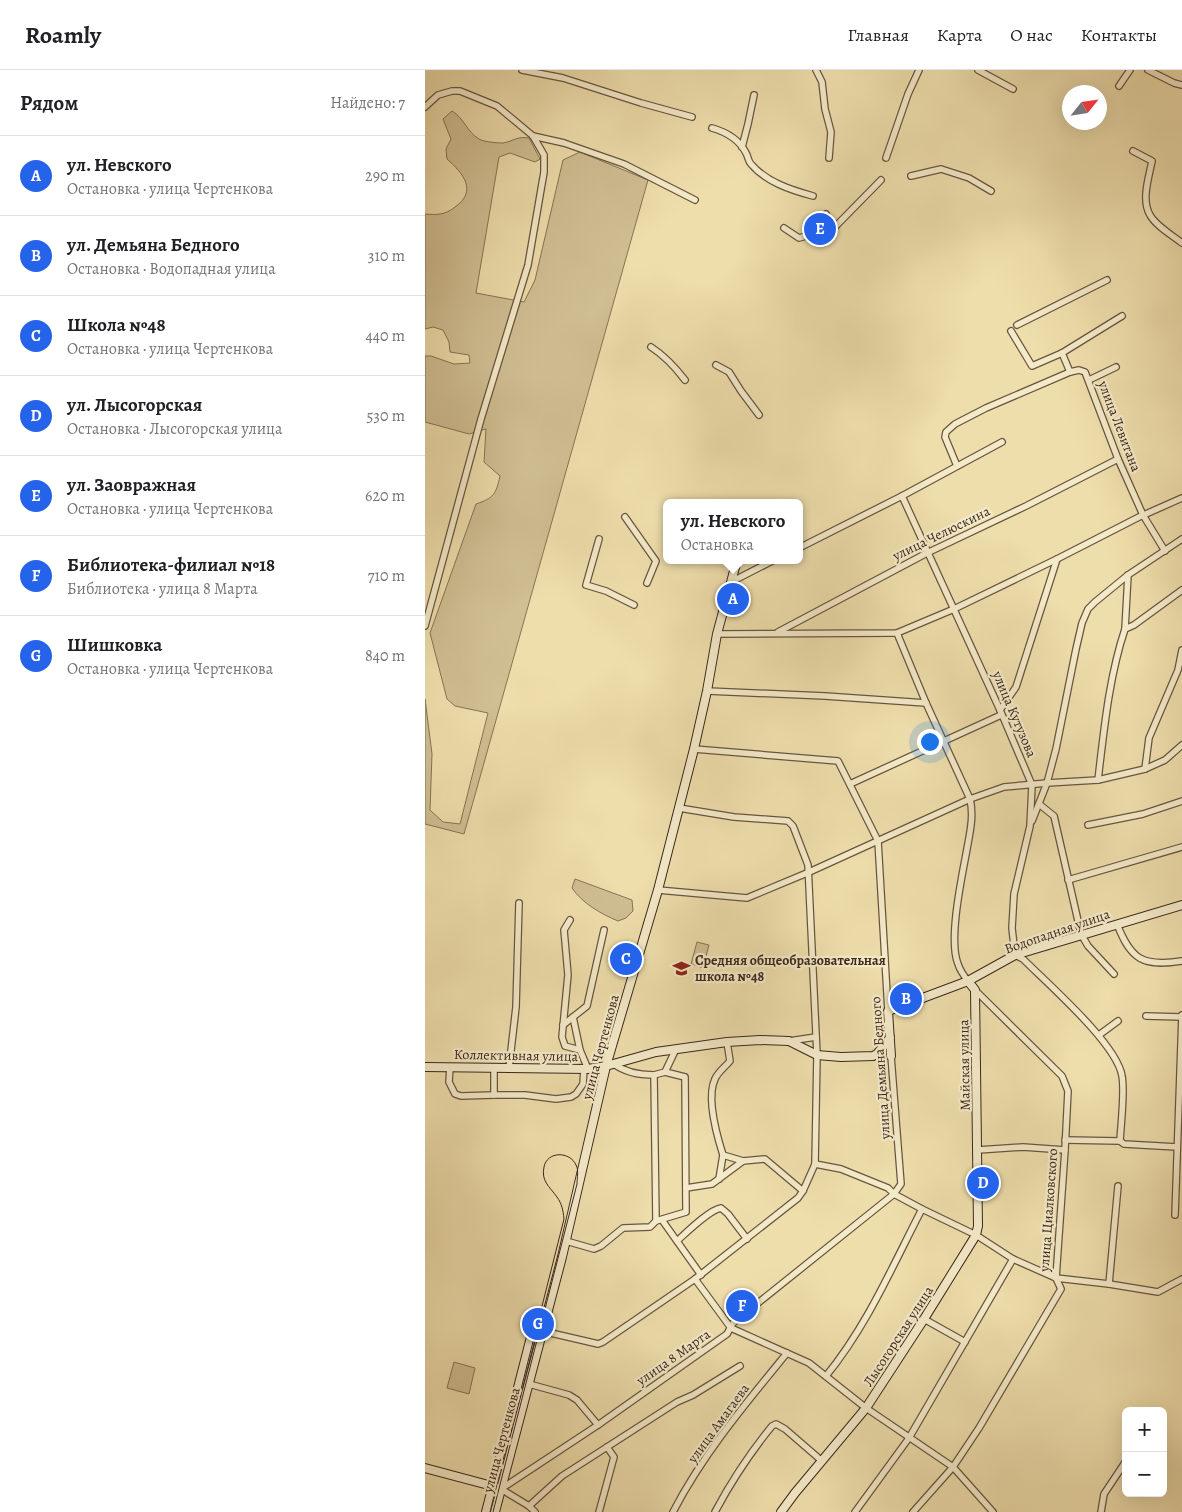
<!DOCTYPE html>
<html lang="ru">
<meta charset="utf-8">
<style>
body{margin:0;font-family:Alegreya,serif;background:#f2f2f2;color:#202124}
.controls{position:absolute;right:15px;bottom:15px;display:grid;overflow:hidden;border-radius:8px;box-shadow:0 5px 20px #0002}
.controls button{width:45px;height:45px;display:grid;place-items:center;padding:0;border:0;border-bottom:1px solid #e0e0e0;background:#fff;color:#202124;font:25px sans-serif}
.compass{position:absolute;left:637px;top:15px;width:45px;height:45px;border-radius:50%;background:#fff;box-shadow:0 5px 20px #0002;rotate:60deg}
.you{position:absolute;left:504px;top:671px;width:18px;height:18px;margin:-12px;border:4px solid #fff;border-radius:50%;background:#1a73e8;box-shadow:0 0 0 8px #1a73e833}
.badge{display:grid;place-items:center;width:32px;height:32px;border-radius:50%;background:#2563eb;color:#fff;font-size:16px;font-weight:700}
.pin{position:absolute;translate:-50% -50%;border:2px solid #fff;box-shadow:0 1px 5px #0006}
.popup{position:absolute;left:238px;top:429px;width:140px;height:65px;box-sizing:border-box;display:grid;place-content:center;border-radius:8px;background:#fff;filter:drop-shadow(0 1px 4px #0005);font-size:16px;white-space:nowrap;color:#757577}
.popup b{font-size:19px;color:#202124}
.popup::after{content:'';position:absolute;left:50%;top:100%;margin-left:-10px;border:10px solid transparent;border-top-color:#fff}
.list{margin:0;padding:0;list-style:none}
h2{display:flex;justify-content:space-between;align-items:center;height:65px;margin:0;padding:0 20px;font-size:21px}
h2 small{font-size:16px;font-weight:400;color:#757577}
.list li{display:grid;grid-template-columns:32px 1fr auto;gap:15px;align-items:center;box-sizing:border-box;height:80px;padding:0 20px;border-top:1px solid #e0e0e0}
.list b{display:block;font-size:19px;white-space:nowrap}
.list p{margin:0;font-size:16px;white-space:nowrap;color:#757577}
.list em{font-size:16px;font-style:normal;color:#757577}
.map{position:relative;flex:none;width:757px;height:1442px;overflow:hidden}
header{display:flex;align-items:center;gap:30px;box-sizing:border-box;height:70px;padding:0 25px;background:#fff;border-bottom:1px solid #e0e0e0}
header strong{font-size:24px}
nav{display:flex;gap:28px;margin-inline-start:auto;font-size:18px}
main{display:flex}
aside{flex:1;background:#fff}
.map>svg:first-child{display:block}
.green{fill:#d0bf93;stroke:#867357}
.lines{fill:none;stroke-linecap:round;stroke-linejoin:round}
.street-casing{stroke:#68553f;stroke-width:8}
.secondary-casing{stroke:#3b271b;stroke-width:10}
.street{stroke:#f4eac9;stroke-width:5.5}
.secondary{stroke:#f4eac9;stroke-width:8}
.tram{stroke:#3b271b;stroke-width:1}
.labels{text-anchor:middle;stroke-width:4.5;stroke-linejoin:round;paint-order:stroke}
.street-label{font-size:14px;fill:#3b271b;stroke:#f4eac9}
.poi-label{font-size:14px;font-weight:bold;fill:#3b271b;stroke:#f4eac9;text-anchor:start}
</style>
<header>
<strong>Roamly</strong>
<nav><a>Главная</a><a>Карта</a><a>О нас</a><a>Контакты</a></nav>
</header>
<main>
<aside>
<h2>Рядом<small>Найдено: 7</small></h2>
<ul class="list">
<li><span class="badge">A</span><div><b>ул. Невского</b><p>Остановка · улица Чертенкова</p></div><em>290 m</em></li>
<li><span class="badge">B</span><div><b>ул. Демьяна Бедного</b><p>Остановка · Водопадная улица</p></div><em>310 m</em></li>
<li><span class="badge">C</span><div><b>Школа №48</b><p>Остановка · улица Чертенкова</p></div><em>440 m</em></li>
<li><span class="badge">D</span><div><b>ул. Лысогорская</b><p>Остановка · Лысогорская улица</p></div><em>530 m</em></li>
<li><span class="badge">E</span><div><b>ул. Заовражная</b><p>Остановка · улица Чертенкова</p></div><em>620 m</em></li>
<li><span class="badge">F</span><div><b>Библиотека-филиал №18</b><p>Библиотека · улица 8 Марта</p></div><em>710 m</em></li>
<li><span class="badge">G</span><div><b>Шишковка</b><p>Остановка · улица Чертенкова</p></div><em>840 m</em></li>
</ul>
</aside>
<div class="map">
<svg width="757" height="1442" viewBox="0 0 757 1442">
<rect width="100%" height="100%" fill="#eedeac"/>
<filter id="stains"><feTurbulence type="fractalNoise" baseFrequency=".004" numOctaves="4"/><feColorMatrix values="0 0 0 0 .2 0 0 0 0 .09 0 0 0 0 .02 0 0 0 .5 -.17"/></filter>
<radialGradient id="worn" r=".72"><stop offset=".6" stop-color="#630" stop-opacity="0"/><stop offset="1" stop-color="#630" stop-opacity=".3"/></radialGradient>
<g class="green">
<path d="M27 41C39 48 42 62 54 69 59 72 72 73 78 73 89 71 92 66 104 68L115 89 110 92 85 83 74 87 51 223 99 232 110 210 138 90 155 82 223 110 39 764 0 754V629L7 684 5 740 18 752 35 754 63 643 30 636 22 629 5 563 51 434C69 428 71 424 75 406L59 392 61 359 44 364 0 352V286H6L29 294 45 293 44 285 25 282 24 272 18 260 8 257 0 259V144C12 145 20 145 30 137 53 121 38 103 22 89L21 79 26 69 18 49Z"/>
<path d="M150 809 207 830 208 841 201 848 193 851C176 844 157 833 147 818Z"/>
<path d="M272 872 284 875 278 898 266 894Z"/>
<path d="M29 1292 50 1298 44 1324 22 1318Z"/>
</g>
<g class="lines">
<defs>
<g id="street">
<path d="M97 0 138 8 216 33 267 47"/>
<path d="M391 0 397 12 400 39 406 62 404 88"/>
<path d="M553 0 588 19"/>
<path d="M723 0 749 13 757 15"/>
<path d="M694 16 705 0"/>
<path d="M0 37 13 25 27 21H35L72 36 108 66 119 85V102L103 195 56 349 0 556"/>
<path d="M287 58C301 62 314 69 321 83 323 86 323 91 326 94 341 112 366 120 388 126"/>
<path d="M108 66 139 73 199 94 270 130"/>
<path d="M317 77 323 54 329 25"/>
<path d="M708 81 727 91C724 107 716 130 725 145 731 156 747 165 757 173"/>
<path d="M461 88 483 24 494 0"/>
<path d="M486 106 516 99 544 108 566 121"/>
<path d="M359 158 374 168 381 166 401 144 407 160 456 110"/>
<path d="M592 255 682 210"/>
<path d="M586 261 607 296 637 283 697 246"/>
<path d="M226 277C240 286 250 297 260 310"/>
<path d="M637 283 645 302"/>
<path d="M291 295 304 302 316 321 334 345"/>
<path d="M664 310 691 297"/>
<path d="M532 396 520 367 521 362 530 354 561 338 645 302 654 300 660 302 693 389 718 445 740 481"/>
<path d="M477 426 575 640 607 715 605 756 589 824 587 858 590 885 598 889C623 914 692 974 697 1006 700 1022 696 1053 695 1071L699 1074 752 1077"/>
<path d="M200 447 231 491 222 513"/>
<path d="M174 469 161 515 181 521 209 535"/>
<path d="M374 478 477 426 577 372"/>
<path d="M306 512 349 490"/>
<path d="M700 559 703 505"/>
<path d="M353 562 502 483 601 436 693 389"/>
<path d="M472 563 501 633 545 729C549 746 545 762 542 779 537 806 523 870 533 894 535 900 539 906 543 911"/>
<path d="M292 564 472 563 529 539 632 489 714 447 757 428"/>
<path d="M282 621 400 626 501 633"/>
<path d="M575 640 591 617 632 489"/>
<path d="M269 679 413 691 453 771 463 941"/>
<path d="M720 699 724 668 753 600 757 580"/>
<path d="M673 710C679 660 684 607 700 559L709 555 757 520"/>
<path d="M425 714 576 645"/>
<path d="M614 734 629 746 656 864 663 876 689 904"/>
<path d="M607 751 622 713 631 679 651 579 657 553 663 539 670 532 703 505 757 469"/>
<path d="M663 755 718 744 757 731"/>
<path d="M643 810 757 777"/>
<path d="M233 820 322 828 382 803 545 729 579 717 622 713 673 710 720 699 740 690 757 675"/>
<path d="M145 850 139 860 143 905 137 967 140 976 155 980 163 999"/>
<path d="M692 854C706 890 718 897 757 891"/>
<path d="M721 946 757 947"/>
<path d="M148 947 155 980"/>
<path d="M138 955 162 936 179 860"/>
<path d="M674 965 693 951"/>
<path d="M364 971 391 967"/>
<path d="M302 972 305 991C300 997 293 1002 290 1009 281 1028 292 1066 298 1085L318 1091"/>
<path d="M189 994C201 1003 214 1005 229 1005"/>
<path d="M25 997 24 1012 30 1024 36 1026 69 1025H100L131 1029 146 1027 151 1024 158 1014 159 999"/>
<path d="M84 998 91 937 94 833"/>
<path d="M240 1002 260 1007 261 1142 231 1151 229 1005 240 1002 250 981"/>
<path d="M69 1025V998"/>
<path d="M640 1070 695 1071"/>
<path d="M553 1080 598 1077 640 1080"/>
<path d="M390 1094 416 1099 463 1118 469 1124 497 1139 551 1165 588 1189 631 1208 684 1214 733 1222 757 1209"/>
<path d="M294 1109 298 1085"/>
<path d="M261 1118 287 1114 318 1091 340 1089 378 1121"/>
<path d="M750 1145 757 945"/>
<path d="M237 1150 276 1205"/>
<path d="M141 1171 169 1179 176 1176 198 1158 225 1157 231 1151"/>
<path d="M252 1171C261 1163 284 1140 296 1138L303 1144 322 1169"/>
<path d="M270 1209 306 1258 384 1293 441 1338 528 1397 568 1442"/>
<path d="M684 1214 693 1116"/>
<path d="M499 1249 540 1272"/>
<path d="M117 1261 169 1273 173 1274 178 1272 270 1209 373 1128 378 1121 390 1094 392 985 383 795 368 756 363 751 309 747 254 738"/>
<path d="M315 1296 268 1325 252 1332 137 1406 104 1436 76 1419 173 1355 302 1264 308 1253 323 1241 469 1124 476 1114 466 986"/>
<path d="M401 1306C442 1256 467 1197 497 1139"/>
<path d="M104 1314 144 1325 152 1330 173 1355"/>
<path d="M104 1436 110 1442"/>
<path d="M174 1442 189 1387 182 1377"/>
<path d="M248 1442C278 1384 321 1333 362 1283"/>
<path d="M290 1442C306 1412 325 1383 347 1356L351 1354 360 1359 397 1391"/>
<path d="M430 1442 484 1368 588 1189"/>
<path d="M488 1442 528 1397 554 1358 636 1219 631 1208 640 1080 643 1021 637 1006 550 920"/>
<path d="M676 1442 679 1424 701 1391"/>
</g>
<g id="secondary">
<path d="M466 986 463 941 543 911 590 885 757 835"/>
<path d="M0 997 163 999 181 996 231 982 302 972 335 970 364 971 392 985 416 987 448 986 452 984 465 968"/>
<path d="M0 1398 71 1417"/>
<path d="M61 1442 106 1267"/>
<path d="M70 1442 137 1187 181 996 233 820 269 679 282 621 292 564 312 490"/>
<path d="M356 1442 370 1423 441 1338 499 1249 551 1165 553 1156 550 920 543 911"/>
</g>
</defs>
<use href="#street" class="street-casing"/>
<use href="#secondary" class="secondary-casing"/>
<use href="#street" class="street"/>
<use href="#secondary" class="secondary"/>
<path class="tram" d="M65 1442 139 1149C138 1140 137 1134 132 1127 124 1116 116 1111 119 1097 122 1081 145 1081 151 1095 154 1100 152 1108 152 1114L68 1442"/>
</g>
<defs>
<symbol id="school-bare" viewBox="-9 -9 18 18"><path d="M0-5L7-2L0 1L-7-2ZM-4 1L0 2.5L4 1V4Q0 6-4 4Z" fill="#8f2418" stroke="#f4eac9" stroke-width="2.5" paint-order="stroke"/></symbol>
</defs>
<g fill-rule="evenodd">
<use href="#school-bare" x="244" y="886" width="25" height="25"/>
</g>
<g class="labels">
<g class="street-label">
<text transform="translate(695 356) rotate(69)" y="5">улица Левитана</text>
<text transform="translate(516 463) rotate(-26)" y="5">улица Челюскина</text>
<text transform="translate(590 644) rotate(67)" y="5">улица Кутузова</text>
<text transform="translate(632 861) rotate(-19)" y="5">Водопадная улица</text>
<text transform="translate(175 977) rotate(-75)" y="5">улица Чертенкова</text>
<text transform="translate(91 985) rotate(1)" y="5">Коллективная улица</text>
<text transform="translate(539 995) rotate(-91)" y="5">Майская улица</text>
<text transform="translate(455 998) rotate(-94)" y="5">улица Демьяна Бедного</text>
<text transform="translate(623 1140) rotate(-86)" y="5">улица Циалковского</text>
<text transform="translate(473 1266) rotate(-57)" y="5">Лысогорская улица</text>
<text transform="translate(248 1287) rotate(-35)" y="5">улица 8 Марта</text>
<text transform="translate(293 1353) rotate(-54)" y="5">улица Амагаева</text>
<text transform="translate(76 1370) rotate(-75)" y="5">улица Чертенкова</text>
</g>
<g class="poi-label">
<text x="270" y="895">Средняя общеобразовательная<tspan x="270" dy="16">школа №48</tspan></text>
</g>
</g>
<rect width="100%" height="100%" filter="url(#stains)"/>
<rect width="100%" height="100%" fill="url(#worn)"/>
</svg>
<div class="controls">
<button>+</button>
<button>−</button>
</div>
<svg class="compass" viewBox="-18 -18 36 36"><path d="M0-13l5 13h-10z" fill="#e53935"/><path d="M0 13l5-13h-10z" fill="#757577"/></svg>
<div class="you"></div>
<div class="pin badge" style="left:308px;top:529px">A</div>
<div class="popup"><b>ул. Невского</b>Остановка</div>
<div class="pin badge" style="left:481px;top:929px">B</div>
<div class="pin badge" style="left:201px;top:889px">C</div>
<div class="pin badge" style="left:558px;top:1113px">D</div>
<div class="pin badge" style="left:395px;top:159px">E</div>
<div class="pin badge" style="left:317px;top:1236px">F</div>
<div class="pin badge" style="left:113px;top:1254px">G</div>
</div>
</main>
